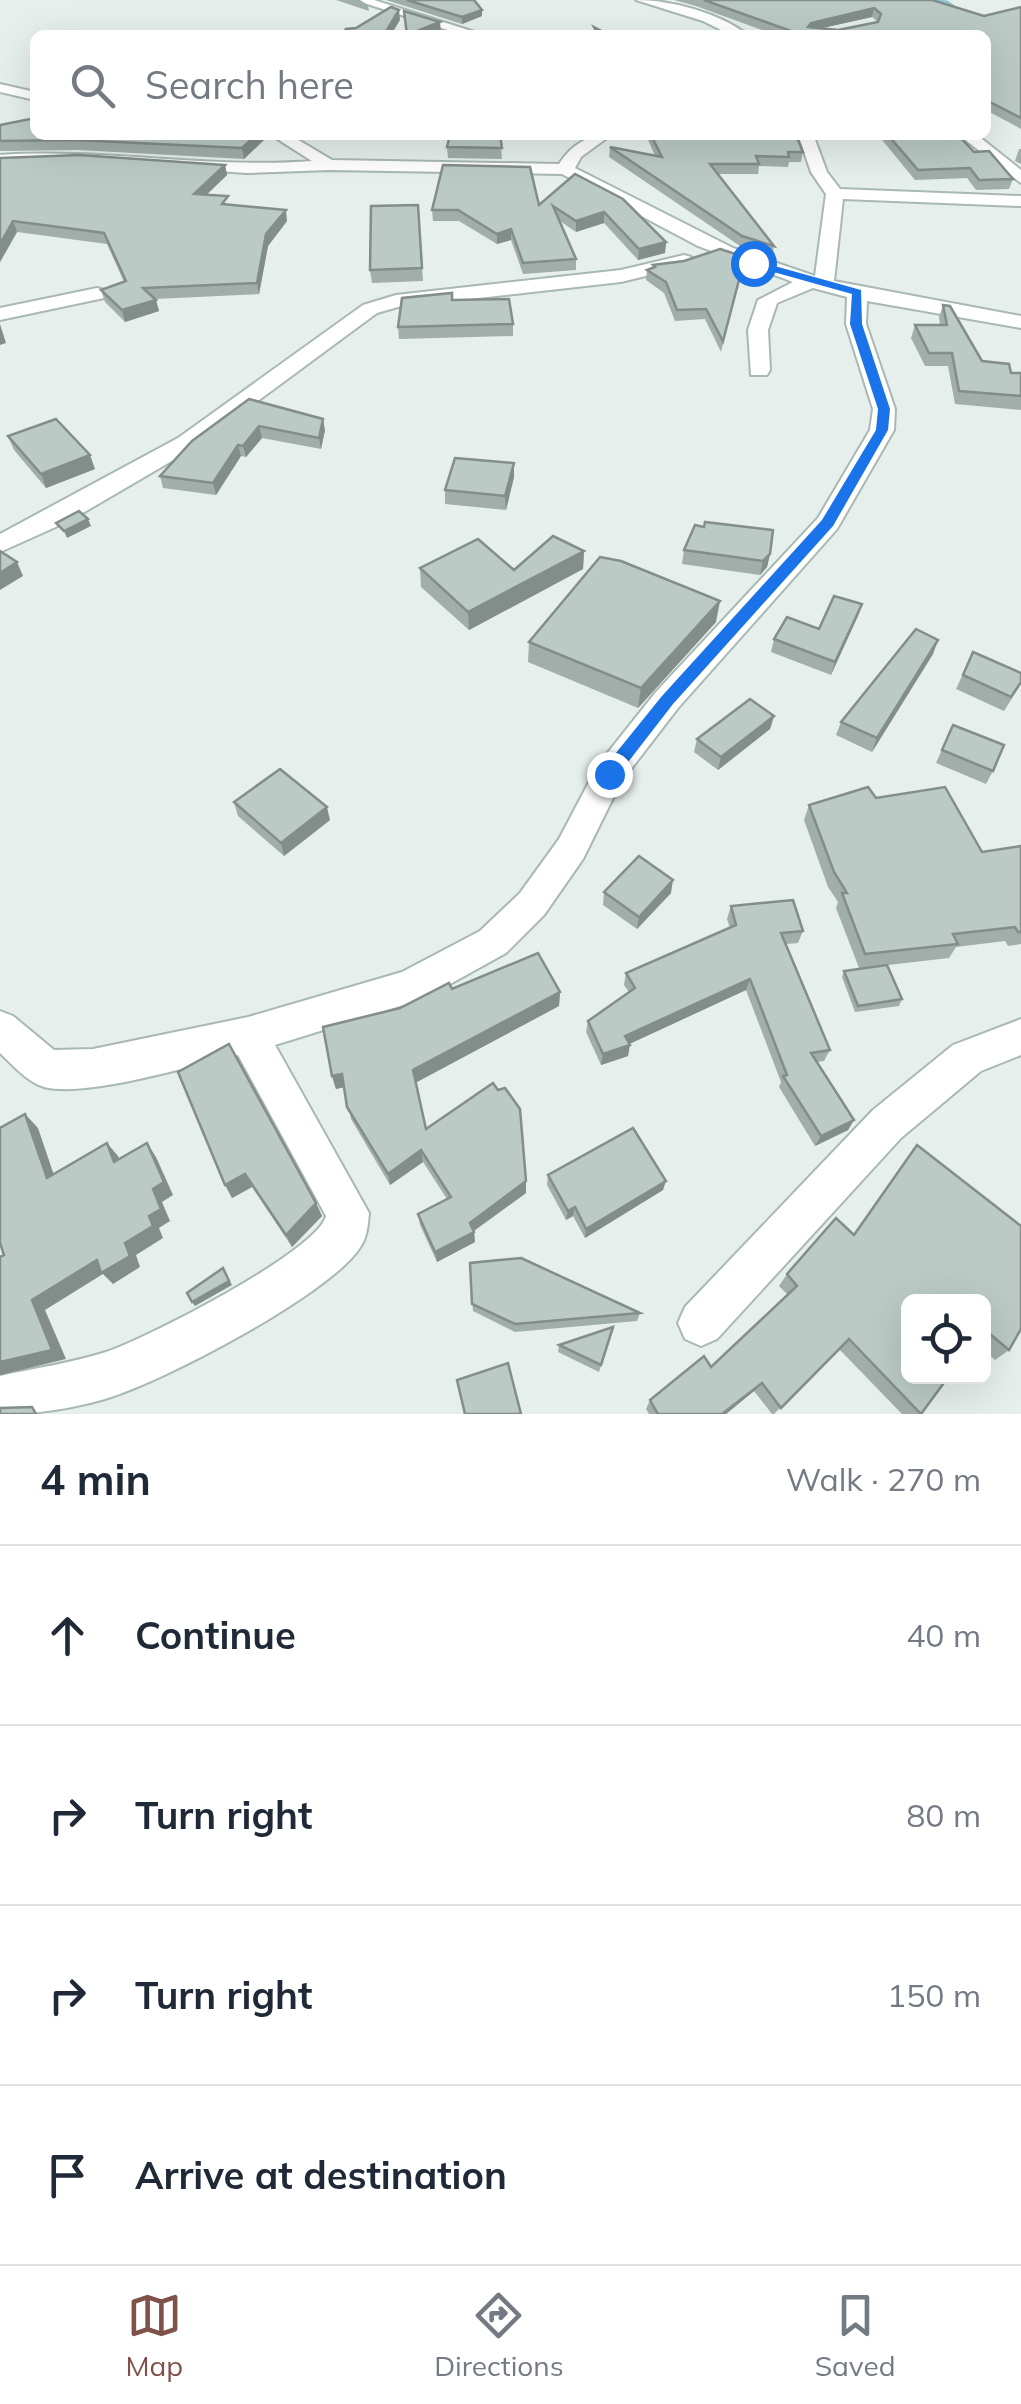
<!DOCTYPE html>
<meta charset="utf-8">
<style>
body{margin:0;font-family:Mulish,sans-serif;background:#f2f2f3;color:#1f2937}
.controls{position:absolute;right:30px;bottom:30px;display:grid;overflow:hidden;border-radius:15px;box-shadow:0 10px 40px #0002}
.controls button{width:90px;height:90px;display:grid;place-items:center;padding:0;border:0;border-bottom:2px solid #e0e1e3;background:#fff;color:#1f2937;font:50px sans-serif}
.stop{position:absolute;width:30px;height:30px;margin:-22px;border:8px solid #1a73e8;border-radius:50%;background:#fff}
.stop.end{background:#1a73e8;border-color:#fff;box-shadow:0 2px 10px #0008}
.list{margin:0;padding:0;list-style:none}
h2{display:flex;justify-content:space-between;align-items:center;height:130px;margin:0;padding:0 40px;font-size:42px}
h2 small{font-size:32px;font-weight:400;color:#747a83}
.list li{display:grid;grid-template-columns:65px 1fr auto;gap:30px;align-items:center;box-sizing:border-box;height:180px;padding:0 40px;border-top:2px solid #e0e1e3}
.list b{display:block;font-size:38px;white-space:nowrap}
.list em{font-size:32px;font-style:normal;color:#747a83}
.icon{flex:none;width:55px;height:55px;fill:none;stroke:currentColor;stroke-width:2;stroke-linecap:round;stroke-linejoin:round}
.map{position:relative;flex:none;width:1021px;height:1414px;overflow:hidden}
.search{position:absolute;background:#fff;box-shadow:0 10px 40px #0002;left:30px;right:30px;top:30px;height:110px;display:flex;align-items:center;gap:25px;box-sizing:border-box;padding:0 35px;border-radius:15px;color:#747a83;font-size:38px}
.sheet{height:850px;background:#fff}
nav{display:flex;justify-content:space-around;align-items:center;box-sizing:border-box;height:140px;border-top:2px solid #e0e1e3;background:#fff;font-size:28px;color:#747a83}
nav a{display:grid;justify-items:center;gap:5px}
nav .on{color:#7f5249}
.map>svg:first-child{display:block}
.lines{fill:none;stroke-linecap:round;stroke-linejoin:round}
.stream{stroke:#8ec9d4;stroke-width:5}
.street-casing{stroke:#a8b8b2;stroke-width:4}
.street{fill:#fff;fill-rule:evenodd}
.wall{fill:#a1aea9;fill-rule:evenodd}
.shaded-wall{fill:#838d89}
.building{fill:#bbcac4;stroke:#838d89;stroke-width:2.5;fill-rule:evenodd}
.route{fill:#1a73e8}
</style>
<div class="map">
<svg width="1021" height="1414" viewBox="0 0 1021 1414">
<rect width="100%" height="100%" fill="#e6efeb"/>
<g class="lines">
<path class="stream" d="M922 0 947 3 959 12"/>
<defs>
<g id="street">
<path d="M355 0H374L484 35H463Z"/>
<path d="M636 0C672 0 719 13 748 35H731L703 21Z"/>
<path d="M0 84 35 92V100L0 92Z"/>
<path d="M271 135H290L332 160 559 164C572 144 588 135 611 135L581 157 575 168 733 248 815 276 826 194 811 172 800 140 814 137 827 172 840 189 1021 196V206L843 199 834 281 1021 316V328L867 301 866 324 895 409 894 430 837 529 678 708 621 782 583 859 544 915 506 953 423 999 275 1045 369 1213C368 1225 367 1239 359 1249 328 1295 161 1383 105 1399 70 1409 36 1414 0 1414V1376C35 1368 72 1363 106 1352 144 1340 318 1251 326 1216L238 1055C192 1065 87 1098 44 1087 27 1082 13 1065 0 1053V1011L13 1016 54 1050 93 1049 248 1017 402 972 480 931 520 893 559 839 598 765 656 692 818 518 870 430 873 409 846 324 847 297 813 288 777 303 768 330 770 370 767 375H751L748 330 758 300 793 282 698 246 562 174 329 170 247 173 82 162 0 165V155C104 148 208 169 312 161Z"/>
<path d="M959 135H977L1021 170V183Z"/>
<path d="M684 255 691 257V265L621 282 398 307 377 313 194 448 69 521 0 552V534L178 438 363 305 396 295 621 270Z"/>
<path d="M97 288 104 290V298L0 320V308Z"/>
<path d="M1021 1019V1055L981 1071 901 1138 717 1339 701 1346 685 1339 678 1323 685 1307 873 1110 953 1045Z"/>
</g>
</defs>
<use href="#street" class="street-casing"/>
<use href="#street" class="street"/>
</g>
<g class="wall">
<path d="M336 0H360L368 5 369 11Z"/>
<path d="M386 0H474L482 16 462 24Z"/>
<path d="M674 0H932L984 16 1021 7V129L986 110V35H776L696 6ZM872 17 878 22 838 30 822 28Z"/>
<path d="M0 125 264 140 244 159 78 150 0 151Z"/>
<path d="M418 135H500L502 159 448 158 447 147 450 138H419Z"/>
<path d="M646 135H798H796L803 152 801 162H789L788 167 759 166 758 174H718L774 246 772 257 740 246 609 157 610 147 655 156Z"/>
<path d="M878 135H958L974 152 1013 179 1009 189 976 190 967 178 915 180Z"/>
<path d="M1019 149H1021V164L1015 161Z"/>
<path d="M0 158 225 165 227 175 206 195 230 205 287 221 268 246 259 294 155 299 159 311 125 322 105 302 101 290 124 282 107 244 17 232 0 262Z"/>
<path d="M623 199 666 242 665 253 638 260 604 223 576 232 560 221 576 259V270L523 274 511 240 497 244 459 221H433L432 210 539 205Z"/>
<path d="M418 205 423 281 372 283 370 270Z"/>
<path d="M745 257 721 352 705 319 675 321 664 293 646 280 647 270 653 268V265Z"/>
<path d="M452 300 513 324V336L399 339 398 327Z"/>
<path d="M943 305 982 361 1011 373H1021V410L955 404 948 366H925L911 338 915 325H940L939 317Z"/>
<path d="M249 399 325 430 321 449 262 438 246 457 241 456 216 495 163 488 160 476Z"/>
<path d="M8 436 95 469 46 488 14 450Z"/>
<path d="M514 463V477L506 510 445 504V490Z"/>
<path d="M684 550 770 554 767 567 760 575 682 564Z"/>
<path d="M584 551 583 569 469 630 421 587 420 568 514 570Z"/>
<path d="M862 604 831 675 771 652 774 639 819 629Z"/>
<path d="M716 622 638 708 528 662 529 642Z"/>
<path d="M973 652 1021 673V684L1004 711 956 689Z"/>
<path d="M933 654 872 752 836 735 841 722Z"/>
<path d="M774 716 770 729 718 770 694 752 697 739Z"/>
<path d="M953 725 993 771 986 784 936 763Z"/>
<path d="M876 798 982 852 1021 846V944L1008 946 1005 941 956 947 949 958 888 965 902 999 899 1006 855 1012 842 977 844 971 859 968 836 908 838 902 828 887 804 820 809 805Z"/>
<path d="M234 802 330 820 284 856 238 816Z"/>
<path d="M604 892 671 893 637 929 603 905Z"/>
<path d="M731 906 803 931 798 943 786 944 830 1050 824 1061 817 1062 854 1120 848 1130 815 1146 779 1087 781 1082 746 990 629 1044 628 1056 601 1065 586 1032 588 1021 629 992 624 985 626 973 730 928 727 919Z"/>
<path d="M452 989 560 992 559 1006 415 1083 426 1129 526 1193 474 1231 475 1242 437 1262 420 1225 418 1214 447 1199 423 1162 390 1185 351 1119 344 1087 336 1089 332 1076 400 1008Z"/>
<path d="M178 1072 316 1203 322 1216 292 1247 252 1187 232 1198Z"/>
<path d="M917 1145 1009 1350 995 1360 984 1350V1302L921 1414H902L839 1349 774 1414H772L754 1391 726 1414H649L646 1409 650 1400 711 1367 788 1295 779 1286 787 1274 854 1235Z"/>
<path d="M548 1175 663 1190 585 1238 573 1216 566 1220 547 1185Z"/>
<path d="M470 1263 640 1313 637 1321 515 1332 473 1311Z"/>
<path d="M613 1327 599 1372 558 1352 559 1345Z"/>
</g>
<g class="shaded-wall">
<path d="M874 8 872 17 809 31 808 27 811 23Z"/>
<path d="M399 10 400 20 391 35H384Z"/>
<path d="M482 10V16L462 24V17Z"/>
<path d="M440 22 441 32 433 35H407Z"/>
<path d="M256 135H263L264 140 244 159 242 148Z"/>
<path d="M225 165 227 175 196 205 194 194Z"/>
<path d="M286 210 287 221 268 246 259 294 257 283 266 234Z"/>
<path d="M604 212V223L576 232V221Z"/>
<path d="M13 221 17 232 0 262V244Z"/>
<path d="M511 229V240L497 244V234Z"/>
<path d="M666 242 665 253 638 260 639 249Z"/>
<path d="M156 300 159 311 125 322 122 310Z"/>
<path d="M0 324 6 343 0 345Z"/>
<path d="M323 419 325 430 321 449 319 438Z"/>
<path d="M259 426 262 438 246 457 243 446Z"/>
<path d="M238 445 241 456 216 495 213 483Z"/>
<path d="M90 455 95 469 46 488 41 474Z"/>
<path d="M514 463V477L506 510 505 496Z"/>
<path d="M88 519 91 526 67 538 64 531Z"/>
<path d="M584 551 583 569 469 630 468 612Z"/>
<path d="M770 554 767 567 760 575 763 561Z"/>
<path d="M17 562 23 576 0 590V573Z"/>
<path d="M720 601 716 622 638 708 641 688Z"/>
<path d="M862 604 858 616 831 675 835 662Z"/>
<path d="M938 640 933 654 872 752 877 738Z"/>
<path d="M774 716 770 729 718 770 721 757Z"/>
<path d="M327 807 330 820 284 856 281 843Z"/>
<path d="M673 880 671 893 637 929 639 917Z"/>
<path d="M750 979 746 990 625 1046 630 1045 628 1056 601 1065 603 1054 625 1036Z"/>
<path d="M560 992 559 1006 415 1083 413 1070Z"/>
<path d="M342 1074 345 1087 336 1089 332 1076Z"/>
<path d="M25 1114 38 1128 59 1190 47 1178Z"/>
<path d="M854 1120 848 1130 815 1146 821 1136Z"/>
<path d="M107 1143 118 1156 125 1175 114 1162Z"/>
<path d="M147 1143 156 1157 173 1195 162 1202 170 1221 159 1228 163 1238 136 1255 140 1267 113 1284 103 1274 45 1310 66 1359 0 1375V1362L32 1300 125 1243 149 1216 153 1189Z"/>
<path d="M421 1150 423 1162 390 1185 388 1174Z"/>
<path d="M245 1174 252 1187 232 1198 225 1185Z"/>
<path d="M526 1181V1193L472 1232H474L475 1242 437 1262 435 1252 470 1223Z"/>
<path d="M666 1181 663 1190 585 1238 586 1229Z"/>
<path d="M316 1203 322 1216 292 1247 286 1235Z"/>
<path d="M575 1207 573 1216 566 1220 568 1211Z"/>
<path d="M223 1268 232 1285 195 1306 192 1302Z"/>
<path d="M762 1383 754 1391 726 1414H722Z"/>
</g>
<g class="building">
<path d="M407 0H474L482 10 462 17Z"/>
<path d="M704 0H932L984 16 1021 7V118L986 100V35H777L794 32ZM874 8 881 14 878 22 838 30 808 27 811 23Z"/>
<path d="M391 7 399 10 384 35H342L346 29 356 28Z"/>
<path d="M404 11 440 22 407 35Z"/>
<path d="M594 27 609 35H598Z"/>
<path d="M35 118V135H256L242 148 75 140 0 141V125Z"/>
<path d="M450 135H500L502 148 447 147Z"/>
<path d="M651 135H796L803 152H788L789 157 756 156 759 164H710L774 246 742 236 610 147 662 157Z"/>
<path d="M888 135H958L974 152 989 151 1013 179 979 180 970 168 918 170Z"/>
<path d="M79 155 225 165 194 194 228 196 222 204 286 210 266 234 257 283 143 288 156 300 122 310 101 290 126 281 104 233 13 221 0 244V158Z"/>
<path d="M443 165 530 167 539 205 575 174 623 199 666 242 639 249 604 212 576 221 553 206 576 259 523 263 511 229 497 234 458 210H432Z"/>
<path d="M418 205 422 268 370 270 371 206Z"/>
<path d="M720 249 745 257 723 341 706 309 677 310 666 282 647 270 655 267 653 265 684 261Z"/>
<path d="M452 293V300L509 299 513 324 398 327 402 298Z"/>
<path d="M943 305 950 306 982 361 1009 364 1011 373H1021V396L959 391 952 353H929L915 325H947Z"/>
<path d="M249 399 323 419 319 438 259 426 243 446 238 445 213 483 160 476 192 441Z"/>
<path d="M56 419 90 455 41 474 8 436Z"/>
<path d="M455 458 514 463 505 496 445 490Z"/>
<path d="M79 511 88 519 64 531 56 523Z"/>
<path d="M705 522 773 530 770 554 763 561 684 550 695 525 704 527Z"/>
<path d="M553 536 584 551 468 612 420 568 478 539 514 570Z"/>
<path d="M0 551 17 562 0 573Z"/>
<path d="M600 557 621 561 720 601 641 688 529 642Z"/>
<path d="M834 596 862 604 835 662 774 639 787 617 819 629Z"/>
<path d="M916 629 938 640 877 738 841 722Z"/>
<path d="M973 652 1021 673V682L1011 697 963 675Z"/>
<path d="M750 699 774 716 721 757 697 739Z"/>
<path d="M953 725 1004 745 993 771 942 750Z"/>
<path d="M280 769 327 807 281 843 234 802Z"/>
<path d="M868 787 876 798 945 787 982 852 1021 846V932H1018L1015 927 953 934 958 944 865 954 842 893H847L834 872 809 805Z"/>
<path d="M639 856 673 880 639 917 604 892Z"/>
<path d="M793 900 803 931 781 933 830 1050 811 1053 854 1120 821 1136 783 1076 787 1075 750 979 625 1036 630 1045 603 1054 588 1021 635 988 626 973 736 925 731 906Z"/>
<path d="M538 953 560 992 413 1070 426 1129 493 1083 498 1090 505 1088 520 1109 526 1181 470 1223 474 1232 435 1252 418 1214 451 1197 421 1150 388 1174 347 1107 342 1074 332 1076 323 1027 400 1008 449 983 452 989Z"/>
<path d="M887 965 902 999 858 1006 844 971Z"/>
<path d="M229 1044 316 1203 286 1235 245 1174 225 1185 178 1072Z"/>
<path d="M25 1114 47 1178 107 1143 114 1162 147 1143 164 1182 153 1189 161 1209 149 1216 153 1226 125 1243 130 1256 101 1273 97 1260 32 1300 52 1350 0 1362V1257L4 1255 0 1243V1128Z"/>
<path d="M633 1128 666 1181 586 1229 575 1207 568 1211 548 1175Z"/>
<path d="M917 1145 1021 1226V1329L1009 1350 984 1329V1302H908V1376H949L921 1414 849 1339 781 1408 762 1383 722 1414H658L650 1400 704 1356 711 1367 797 1286 787 1274 836 1218 854 1235Z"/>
<path d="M521 1258 640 1313 515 1324 472 1304 470 1263Z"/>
<path d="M223 1268 229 1281 192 1302 187 1293Z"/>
<path d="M613 1327 601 1365 559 1345Z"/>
<path d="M508 1363 521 1414H465L457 1380Z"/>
<path d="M32 1407 36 1414H0V1408Z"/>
</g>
<path class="route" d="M753 260 861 290 862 324 890 409 888 430 833 526 673 704 615 779 609 780 601 774 603 769 662 696 822 520 876 430 878 409 850 324 852 294 749 265Z"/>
</svg>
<div class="controls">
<button><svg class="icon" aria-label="locate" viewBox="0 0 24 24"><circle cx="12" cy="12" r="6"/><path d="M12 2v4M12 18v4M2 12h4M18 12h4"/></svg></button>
</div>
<div class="stop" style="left:753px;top:263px"></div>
<div class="stop end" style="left:609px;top:774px"></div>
<div class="search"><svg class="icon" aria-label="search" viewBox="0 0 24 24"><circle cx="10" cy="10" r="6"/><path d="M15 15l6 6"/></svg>Search here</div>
</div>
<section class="sheet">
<h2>4 min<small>Walk · 270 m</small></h2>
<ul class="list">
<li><svg class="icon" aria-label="ahead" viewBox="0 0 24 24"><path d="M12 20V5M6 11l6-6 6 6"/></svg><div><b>Continue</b></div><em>40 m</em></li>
<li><svg class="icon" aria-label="right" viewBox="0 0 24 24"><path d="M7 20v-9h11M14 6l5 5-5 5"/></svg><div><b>Turn right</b></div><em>80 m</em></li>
<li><svg class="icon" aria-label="right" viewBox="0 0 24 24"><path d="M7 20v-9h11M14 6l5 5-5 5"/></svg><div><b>Turn right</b></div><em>150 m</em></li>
<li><svg class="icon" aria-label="arrive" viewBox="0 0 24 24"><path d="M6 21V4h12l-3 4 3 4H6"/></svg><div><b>Arrive at destination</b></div></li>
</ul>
</section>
<nav>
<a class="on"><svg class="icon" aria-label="map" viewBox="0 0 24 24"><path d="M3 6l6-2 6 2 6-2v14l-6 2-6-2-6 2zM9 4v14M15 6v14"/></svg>Map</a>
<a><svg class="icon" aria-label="directions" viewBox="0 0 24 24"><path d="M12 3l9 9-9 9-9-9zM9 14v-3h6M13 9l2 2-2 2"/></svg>Directions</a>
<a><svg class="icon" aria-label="saved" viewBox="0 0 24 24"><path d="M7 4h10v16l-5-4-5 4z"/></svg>Saved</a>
</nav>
